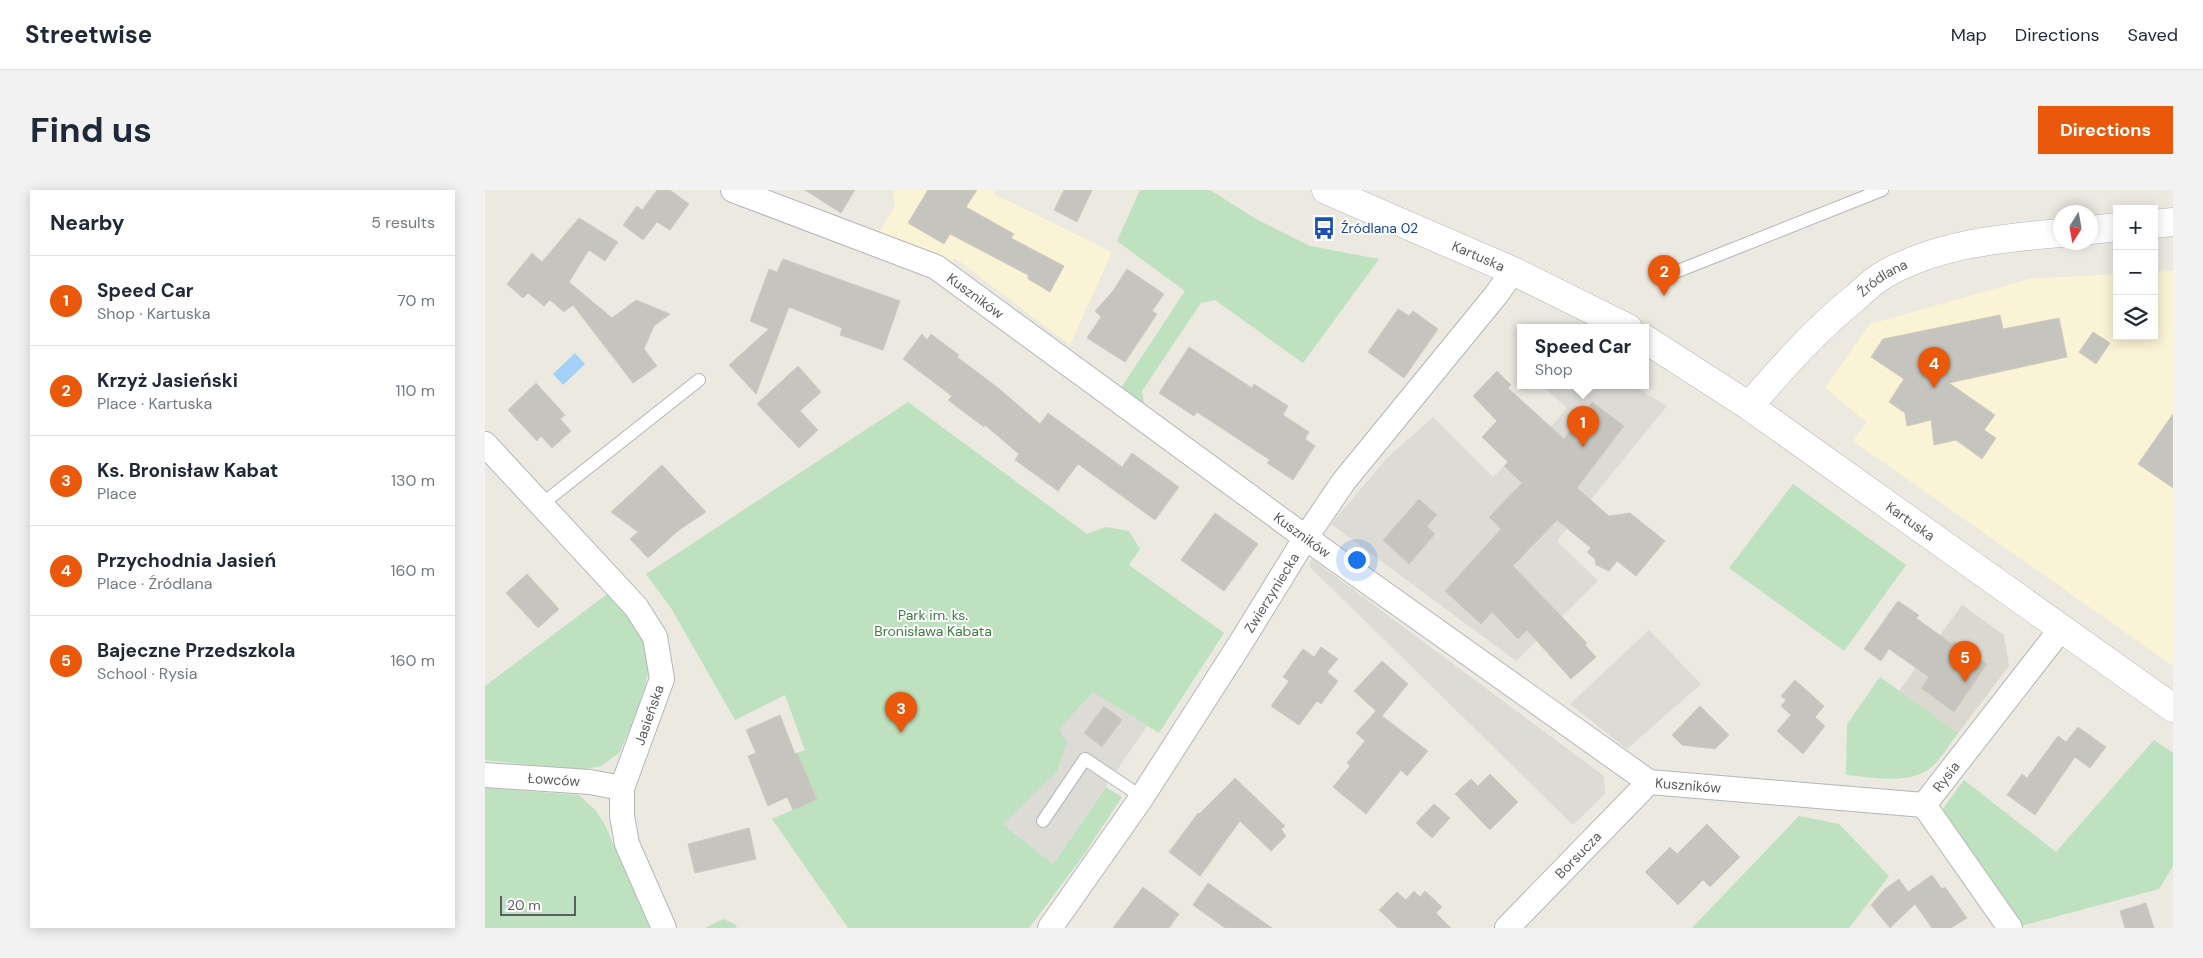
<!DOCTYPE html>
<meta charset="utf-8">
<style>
body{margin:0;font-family:"DM Sans",sans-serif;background:#f2f2f3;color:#1f2937}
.controls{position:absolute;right:15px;top:15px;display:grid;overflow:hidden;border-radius:0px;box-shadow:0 2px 12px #0003}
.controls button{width:45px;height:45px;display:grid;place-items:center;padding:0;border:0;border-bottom:1px solid #e0e1e3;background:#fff;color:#1f2937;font:25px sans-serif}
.compass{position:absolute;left:1568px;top:15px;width:45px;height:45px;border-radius:50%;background:#fff;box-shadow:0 2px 12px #0003;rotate:191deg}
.scale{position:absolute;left:15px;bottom:12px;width:76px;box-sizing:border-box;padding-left:5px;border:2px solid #595c60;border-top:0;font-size:14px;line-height:18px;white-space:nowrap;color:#595c60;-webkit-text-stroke:4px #fff;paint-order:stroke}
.you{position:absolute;left:871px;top:369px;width:18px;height:18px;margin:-12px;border:4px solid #fff;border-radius:50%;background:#1a73e8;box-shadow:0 0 0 8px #1a73e833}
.badge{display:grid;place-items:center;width:32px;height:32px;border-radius:50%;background:#ea580c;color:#fff;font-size:16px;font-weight:700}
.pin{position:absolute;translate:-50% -41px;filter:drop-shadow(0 1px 2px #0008)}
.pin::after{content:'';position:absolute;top:26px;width:18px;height:15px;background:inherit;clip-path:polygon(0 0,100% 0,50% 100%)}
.popup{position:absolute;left:1032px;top:134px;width:132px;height:65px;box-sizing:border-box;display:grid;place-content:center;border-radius:0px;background:#fff;filter:drop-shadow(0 1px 4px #0005);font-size:16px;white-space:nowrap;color:#747a83}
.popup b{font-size:19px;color:#1f2937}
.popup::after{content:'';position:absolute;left:50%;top:100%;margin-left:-10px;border:10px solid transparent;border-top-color:#fff}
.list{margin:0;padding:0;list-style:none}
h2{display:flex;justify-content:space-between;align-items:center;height:65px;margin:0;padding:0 20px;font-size:21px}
h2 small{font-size:16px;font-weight:400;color:#747a83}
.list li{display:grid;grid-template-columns:32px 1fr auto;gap:15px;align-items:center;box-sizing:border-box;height:90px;padding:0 20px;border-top:1px solid #e0e1e3}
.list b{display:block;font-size:19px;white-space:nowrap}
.list p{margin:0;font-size:16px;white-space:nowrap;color:#747a83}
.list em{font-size:16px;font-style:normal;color:#747a83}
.icon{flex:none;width:28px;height:28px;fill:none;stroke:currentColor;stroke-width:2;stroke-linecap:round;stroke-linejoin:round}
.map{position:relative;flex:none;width:1688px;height:738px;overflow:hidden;border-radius:0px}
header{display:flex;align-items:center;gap:30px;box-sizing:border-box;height:70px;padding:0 25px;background:#fff;border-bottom:1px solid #e0e1e3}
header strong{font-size:24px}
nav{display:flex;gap:28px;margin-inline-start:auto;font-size:18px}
.intro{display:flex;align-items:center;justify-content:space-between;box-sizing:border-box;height:120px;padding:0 30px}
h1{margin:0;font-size:35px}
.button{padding:12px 22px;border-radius:0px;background:#ea580c;color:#fff;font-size:18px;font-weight:700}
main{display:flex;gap:30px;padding:0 30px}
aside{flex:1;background:#fff;border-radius:0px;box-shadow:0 2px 12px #0003}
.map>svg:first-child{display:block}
.commercial{fill:#fbf3d6}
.industrial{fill:#dddbd5}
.education{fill:#dbd8cf}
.green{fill:#bee1bf}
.water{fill:#a3d2f8}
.building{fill:#c6c4be;stroke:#cfcbbf}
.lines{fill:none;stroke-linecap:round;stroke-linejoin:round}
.lane-casing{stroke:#b3b6ba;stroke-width:14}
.street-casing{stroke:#b3b6ba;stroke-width:26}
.secondary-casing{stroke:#b4b7bc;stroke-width:29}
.lane{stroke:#fff;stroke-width:12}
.street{stroke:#fff;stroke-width:24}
.secondary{stroke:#fff;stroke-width:28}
.labels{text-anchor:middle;stroke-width:4;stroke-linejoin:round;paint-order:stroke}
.transit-label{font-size:14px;fill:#164399;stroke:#fff;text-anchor:start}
.street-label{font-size:14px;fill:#595c60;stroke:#fff}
.park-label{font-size:14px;fill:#3a7f3e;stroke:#fff}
</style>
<header>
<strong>Streetwise</strong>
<nav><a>Map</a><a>Directions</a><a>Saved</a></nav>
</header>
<div class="intro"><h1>Find us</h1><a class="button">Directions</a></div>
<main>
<aside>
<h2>Nearby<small>5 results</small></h2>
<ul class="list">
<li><span class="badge">1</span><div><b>Speed Car</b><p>Shop · Kartuska</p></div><em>70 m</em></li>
<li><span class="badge">2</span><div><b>Krzyż Jasieński</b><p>Place · Kartuska</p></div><em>110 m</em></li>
<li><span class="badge">3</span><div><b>Ks. Bronisław Kabat</b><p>Place</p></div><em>130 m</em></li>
<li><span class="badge">4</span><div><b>Przychodnia Jasień</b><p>Place · Źródlana</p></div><em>160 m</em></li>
<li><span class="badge">5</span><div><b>Bajeczne Przedszkola</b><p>School · Rysia</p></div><em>160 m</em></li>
</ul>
</aside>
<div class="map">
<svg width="1688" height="738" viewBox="0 0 1688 738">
<rect width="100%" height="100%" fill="#ebe9e0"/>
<g class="commercial">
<path d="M408 0H511L509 4 627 62 585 155 470 68 466 73 392 45 410 17Z"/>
<path d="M1688 81V476L1368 251 1381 232 1340 198 1385 134 1544 89 1632 84V146H1669V82Z"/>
</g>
<g class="industrial">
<path d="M1057 196H1149L1182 216 1072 351 1113 391 1031 471 846 334 901 269 948 227 1008 287 1019 276 1042 298 1060 244 1082 218Z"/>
<path d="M827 369 1119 586 1120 604 1088 635 824 376Z"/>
<path d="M1164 440 1216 494 1142 559 1085 514Z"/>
<path d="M608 501 662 536 568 674 501 620Z"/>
</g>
<path class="education" d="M1477 415 1519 445 1524 476 1473 543 1414 501Z"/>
<g class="green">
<path d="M655 0H725L771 29 825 56 894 69 818 173 730 110 716 113 657 201 659 214 636 198 700 101 632 51Z"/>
<path d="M423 212 602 344 621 337 644 341 655 359 644 375 739 443 674 543 608 502 574 539 582 552 572 581 518 634 568 674 621 597 637 607 598 666 544 738H363L287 629 332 609 312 563 320 560 300 505 250 530 186 418 161 384Z"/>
<path d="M1308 294 1421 375 1359 461 1244 378Z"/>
<path d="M125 402 157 445 166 468 157 512 134 563 116 576 95 580 0 570V496Z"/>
<path d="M1395 487 1473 543C1465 553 1455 571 1444 579 1420 595 1388 587 1361 585L1362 534Z"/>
<path d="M1669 550 1688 563V676L1674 699 1536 736 1457 620 1479 590 1571 662Z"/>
<path d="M0 598 94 605 111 621 120 635 165 738H0Z"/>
<path d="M1314 626 1354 634 1404 686 1364 738H1207Z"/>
<path d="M238 729 250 734 252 738H220Z"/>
</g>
<path class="water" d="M90 163 100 174 78 195 68 184Z"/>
<g class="building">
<path d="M172 0H185L204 14 185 40 172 32 158 50 138 35 152 16 157 20Z"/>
<path d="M320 0H370L356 23Z"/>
<path d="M443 0H492L481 17 529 44 526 48 579 76 565 102 543 89V85L465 44 459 54 423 33Z"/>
<path d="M579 0H607L592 32 569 20Z"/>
<path d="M94 28 133 52 120 71 104 60 84 92 127 128 151 110 185 124 169 136 159 159 172 176 148 193 88 115 79 122 65 110 59 116 43 103 38 108 22 94 47 63 57 72Z"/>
<path d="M298 69 415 111 398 160 355 145 357 138 304 117 271 204 244 175 284 139 265 131 284 79 292 82Z"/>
<path d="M642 79 679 104 667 121 672 124 640 172 602 148 616 127 610 121 628 101Z"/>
<path d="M913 119 924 126 928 121 953 139 919 188 883 162Z"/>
<path d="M1515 125 1518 139 1574 128 1582 167 1464 193 1510 225 1499 240 1511 248 1497 269 1471 250 1449 255 1446 230 1422 236 1420 223 1404 212 1419 189 1386 167 1398 149Z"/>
<path d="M1608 142 1625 153 1611 174 1594 162Z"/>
<path d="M437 144 442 150 446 144 474 165 472 167 512 197 555 234 563 223 637 277 647 263 694 297 670 330 593 274 573 301 530 270 534 264 500 235 499 237 463 210 467 206 418 169Z"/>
<path d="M704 157 767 198 769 194 803 216 798 225 824 242 820 249 830 256 808 290 782 273 785 270 712 222 709 226 674 203Z"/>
<path d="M313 176 336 202 315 221 333 240 314 258 272 214Z"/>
<path d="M1012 181 1026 195 1023 198 1079 249 1107 212 1139 236 1092 298 1124 326 1145 323 1180 351 1151 386 1132 371 1124 381 1111 375 1110 369 1102 362 1106 358 1072 330 1028 376 1102 453 1100 455 1111 467 1086 489 1042 440 1033 449 1007 422 996 434 960 401 1016 339 1004 327 1037 293 1019 276 1023 272 997 247 1012 231 988 206Z"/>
<path d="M51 193 80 225 75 229 86 241 67 258 56 246 52 251 23 220Z"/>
<path d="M1688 224V298L1653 274Z"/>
<path d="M177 275 221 322 194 340 163 368 145 349 153 342 126 322Z"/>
<path d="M934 309 952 325 942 336 950 344 924 374 898 350Z"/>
<path d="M730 323 773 354 739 401 696 370Z"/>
<path d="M42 384 74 419 53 438 21 403Z"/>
<path d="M1413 411 1434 425 1431 428 1467 454 1469 451 1502 474 1469 522 1436 498 1444 487 1404 459 1396 471 1379 459Z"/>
<path d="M836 457 853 469 842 482 853 491 836 514 832 511 814 535 786 516 804 491 798 487 818 459 829 467Z"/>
<path d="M897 471 923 494 897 526 943 561 922 586 916 580 881 624 848 597 865 576 862 573 880 551 871 543 891 521 869 501Z"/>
<path d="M1310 490 1339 516 1330 527 1340 536 1318 564 1292 541 1306 525 1296 516 1301 510 1296 506Z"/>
<path d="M619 516 637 530 617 557 599 543Z"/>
<path d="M1215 516 1244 545 1230 559 1197 555 1187 545Z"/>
<path d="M295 525 310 564 312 563 332 609 308 620 302 607 283 616 263 566 271 563 261 540Z"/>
<path d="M1593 537 1621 557 1605 578 1590 567 1550 625 1522 605 1537 584 1542 588 1573 546 1581 552Z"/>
<path d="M1005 584 1033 612 1005 640 970 604 986 589 993 596Z"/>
<path d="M750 588 800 636 796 639 801 646 786 661 755 631 715 686 684 662 713 623 714 624Z"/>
<path d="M949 614 965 628 947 648 931 633Z"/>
<path d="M1222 634 1255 667 1225 697 1218 690 1193 715 1160 682 1185 657 1192 664Z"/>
<path d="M264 638 271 669 210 683 203 654Z"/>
<path d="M1447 685 1457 699 1460 697 1482 728 1466 738H1447L1430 714 1405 738 1386 715 1400 699 1414 689 1423 702Z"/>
<path d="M723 693 787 738H740L708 715Z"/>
<path d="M658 697 694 724 684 738H628Z"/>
<path d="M929 701 935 707 940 701 957 717 951 723 966 738H913L894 720 912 702 921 710Z"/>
<path d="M1661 713 1669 738H1640L1635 721Z"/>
</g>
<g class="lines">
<defs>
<g id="lane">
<path d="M1188 83 1397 0"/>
<path d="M57 314 214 190"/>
<path d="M558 631 600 569 648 601"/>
</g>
<g id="street">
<path id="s1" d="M248 0 451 77 828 353 1164 592 1439 615"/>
<path d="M0 254 151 417 170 447 177 489 137 598V626L142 654 179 738"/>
<path id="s2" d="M0 585 105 592 137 598"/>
<path id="s3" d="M1439 615 1576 439"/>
<path d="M1439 615 1525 738"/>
<path id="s4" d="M565 738 657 607 755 454 821 347 859 291 1011 105 1028 81"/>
<path id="s5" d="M1022 738 1164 592"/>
</g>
<g id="secondary">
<path id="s6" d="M841 0 1028 81 1143 138"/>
<path d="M1669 34 1688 32"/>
<path d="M1606 40 1632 37"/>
<path id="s7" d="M1160 149 1264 216 1688 518"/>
<path id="s8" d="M1264 216C1298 177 1330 140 1370 108 1379 100 1389 90 1400 84 1453 54 1516 48 1576 43"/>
</g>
</defs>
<use href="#lane" class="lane-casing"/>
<use href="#street" class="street-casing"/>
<use href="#secondary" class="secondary-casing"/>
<use href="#lane" class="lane"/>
<use href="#street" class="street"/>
<use href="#secondary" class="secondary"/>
</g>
<defs>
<symbol id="bus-bare" viewBox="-9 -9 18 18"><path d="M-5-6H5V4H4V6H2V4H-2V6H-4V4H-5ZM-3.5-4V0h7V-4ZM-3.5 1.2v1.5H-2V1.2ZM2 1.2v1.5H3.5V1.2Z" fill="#1a4fb4" stroke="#fff" stroke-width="2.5" paint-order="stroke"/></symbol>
</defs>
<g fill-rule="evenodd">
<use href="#bus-bare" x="823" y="22" width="32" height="32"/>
</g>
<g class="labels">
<g class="transit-label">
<text x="856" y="43">Źródlana 02</text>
</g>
<g class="street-label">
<text dy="5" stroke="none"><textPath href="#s6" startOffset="166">Kartuska</textPath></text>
<text dy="5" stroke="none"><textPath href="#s8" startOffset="186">Źródlana</textPath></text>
<text dy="5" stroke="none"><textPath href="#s1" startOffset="266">Kuszników</textPath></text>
<text dy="5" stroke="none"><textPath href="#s7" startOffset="322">Kartuska</textPath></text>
<text dy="5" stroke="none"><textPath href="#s1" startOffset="671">Kuszników</textPath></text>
<text dy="5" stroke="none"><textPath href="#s4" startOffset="402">Zwierzyniecka</textPath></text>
<text transform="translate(164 525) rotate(-71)" y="5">Jasieńska</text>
<text dy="5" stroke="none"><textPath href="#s3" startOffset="36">Rysia</textPath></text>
<text dy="5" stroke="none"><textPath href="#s2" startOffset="69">Łowców</textPath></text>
<text dy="5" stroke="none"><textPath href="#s1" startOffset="1136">Kuszników</textPath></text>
<text dy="5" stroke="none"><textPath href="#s5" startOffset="102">Borsucza</textPath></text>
</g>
<g class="park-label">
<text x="448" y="430">Park im. ks.<tspan x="448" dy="16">Bronisława Kabata</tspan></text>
</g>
</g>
</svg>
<div class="controls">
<button>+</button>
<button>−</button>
<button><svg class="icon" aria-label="layers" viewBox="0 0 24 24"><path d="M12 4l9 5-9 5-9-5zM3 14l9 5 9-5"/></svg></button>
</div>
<svg class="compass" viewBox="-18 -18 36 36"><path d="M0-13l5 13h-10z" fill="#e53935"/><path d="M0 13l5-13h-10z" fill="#747a83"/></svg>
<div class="scale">20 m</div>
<div class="you"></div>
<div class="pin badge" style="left:1098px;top:257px">1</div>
<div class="popup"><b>Speed Car</b>Shop</div>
<div class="pin badge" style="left:1179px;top:106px">2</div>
<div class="pin badge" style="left:416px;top:543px">3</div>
<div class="pin badge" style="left:1449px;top:198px">4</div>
<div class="pin badge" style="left:1480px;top:492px">5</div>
</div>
</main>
